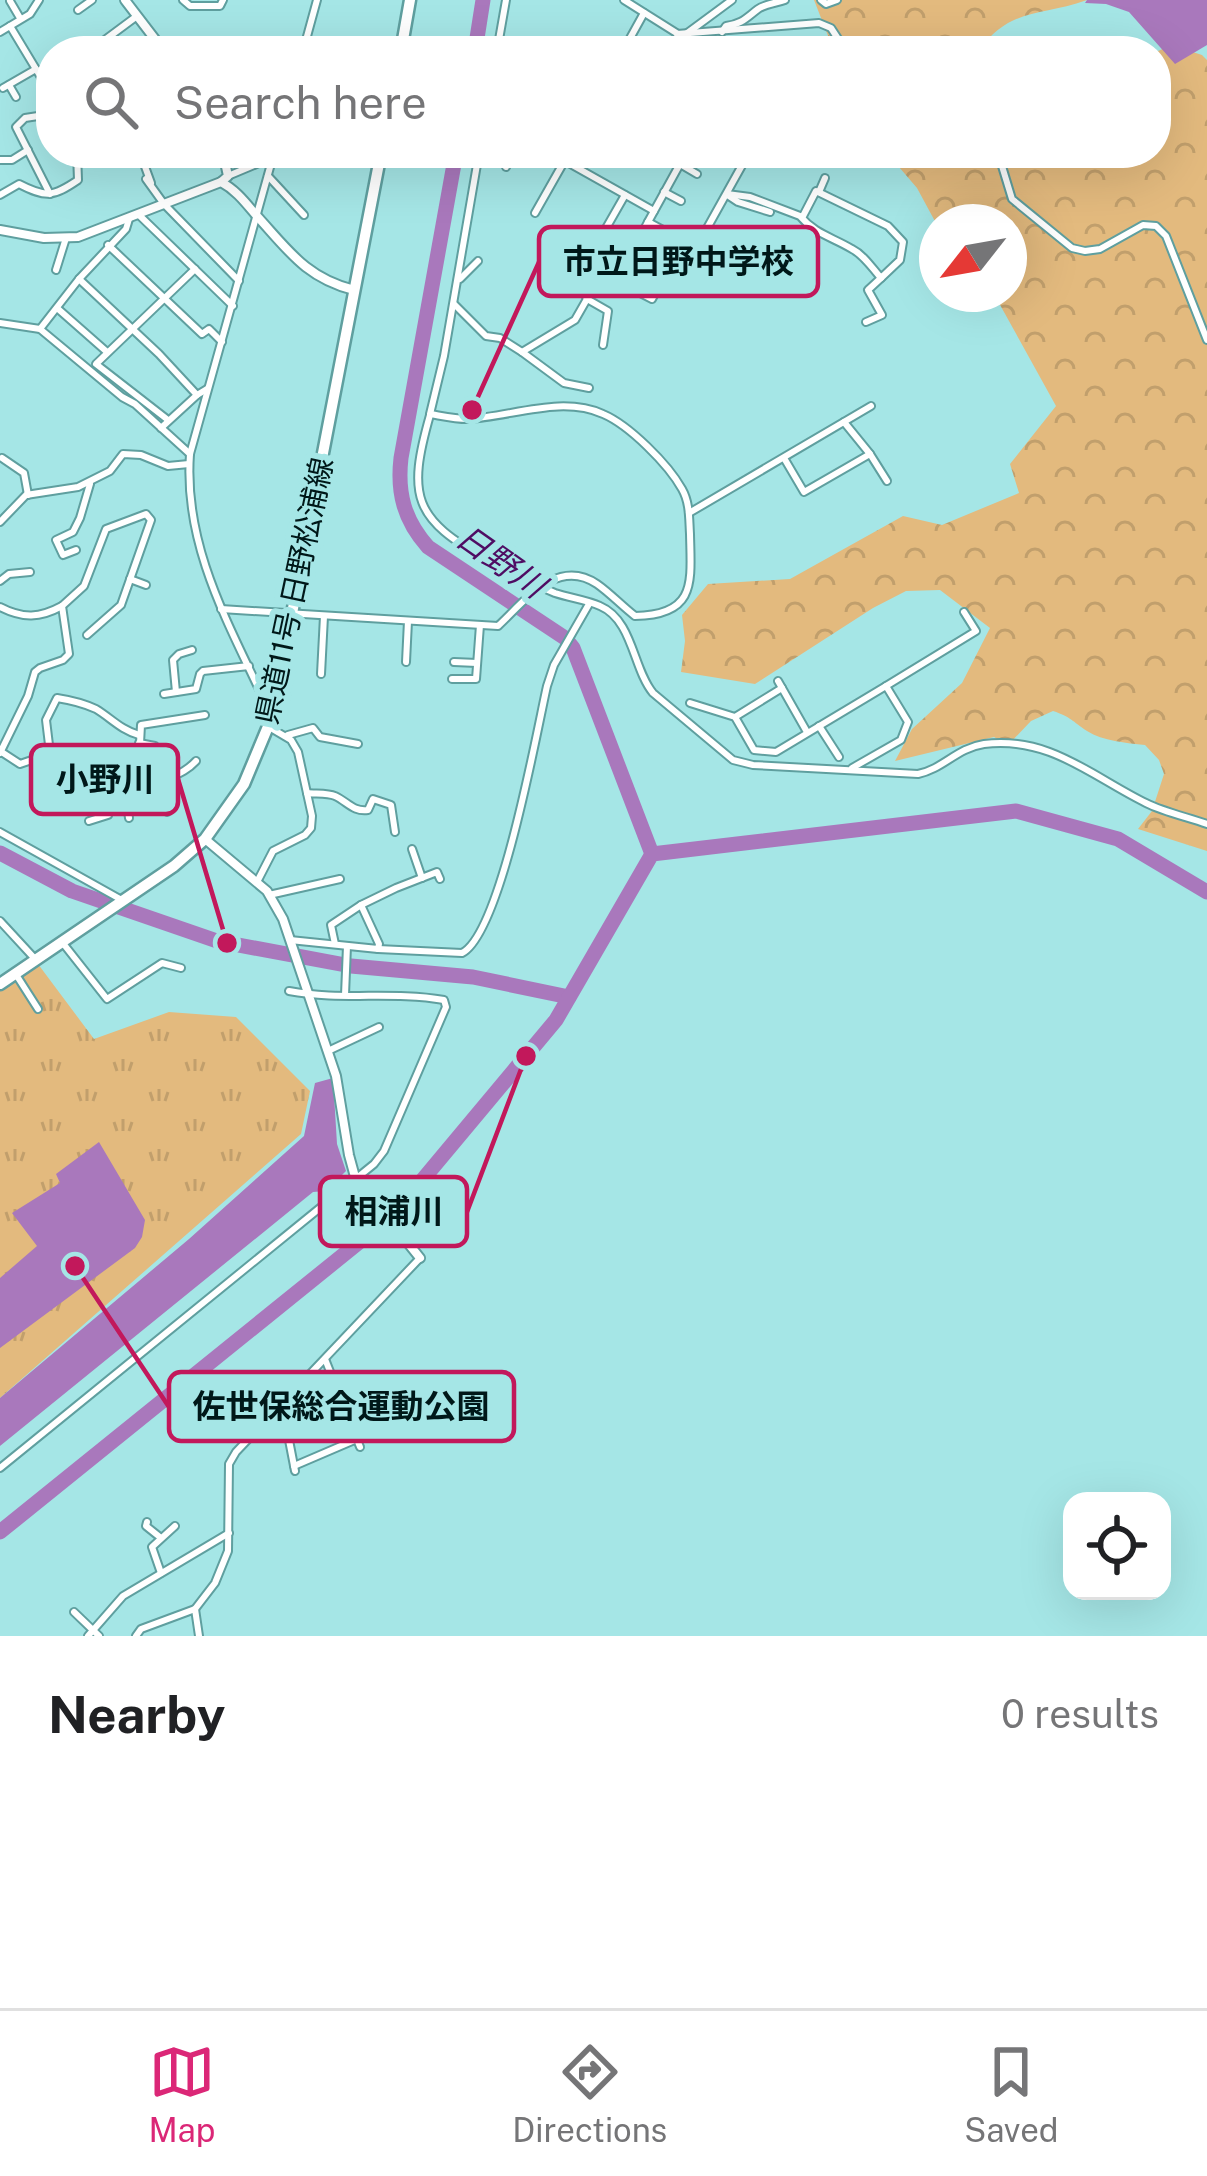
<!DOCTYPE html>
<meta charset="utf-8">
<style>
body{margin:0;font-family:"Public Sans","Noto Sans JP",sans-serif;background:#f6f6f6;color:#202124}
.controls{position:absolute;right:36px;bottom:36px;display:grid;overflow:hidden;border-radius:24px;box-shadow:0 12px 48px #0002}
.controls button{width:108px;height:108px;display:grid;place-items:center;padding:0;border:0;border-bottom:3px solid #e0e0e0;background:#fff;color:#202124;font:60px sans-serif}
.compass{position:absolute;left:919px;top:204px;width:108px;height:108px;border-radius:50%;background:#fff;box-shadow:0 12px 48px #0002;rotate:239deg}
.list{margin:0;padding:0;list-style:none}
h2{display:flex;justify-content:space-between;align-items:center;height:156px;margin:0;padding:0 48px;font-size:51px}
h2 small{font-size:39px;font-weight:400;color:#757577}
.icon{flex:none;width:66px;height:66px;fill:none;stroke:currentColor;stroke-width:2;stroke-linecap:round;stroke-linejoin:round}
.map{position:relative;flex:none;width:1207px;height:1636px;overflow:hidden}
.search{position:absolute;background:#fff;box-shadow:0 12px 48px #0002;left:36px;right:36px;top:36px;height:132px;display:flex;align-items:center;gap:30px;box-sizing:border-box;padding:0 42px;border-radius:48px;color:#757577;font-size:45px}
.sheet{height:372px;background:#fff}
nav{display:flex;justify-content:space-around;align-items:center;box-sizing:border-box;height:168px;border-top:3px solid #e0e0e0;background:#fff;font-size:33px;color:#757577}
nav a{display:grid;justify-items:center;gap:6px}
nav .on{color:#db2777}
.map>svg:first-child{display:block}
.forest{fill:url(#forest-crowns)}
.park{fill:url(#park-tufts)}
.water{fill:#a978bc}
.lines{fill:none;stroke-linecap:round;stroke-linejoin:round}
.river{stroke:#a978bc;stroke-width:15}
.minor-casing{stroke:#5f9f9f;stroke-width:10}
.tertiary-casing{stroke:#5f9f9f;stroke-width:12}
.primary-casing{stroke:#5f9f9f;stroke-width:15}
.minor{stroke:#fff;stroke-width:6}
.tertiary{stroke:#fff;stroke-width:8}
.primary{stroke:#fff;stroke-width:10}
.labels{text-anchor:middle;stroke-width:12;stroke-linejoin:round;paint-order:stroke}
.street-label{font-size:30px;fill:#001819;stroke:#a5e6e6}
.water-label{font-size:33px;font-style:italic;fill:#4f0d63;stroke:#a5e6e6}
.leader{fill:none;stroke:#c2185b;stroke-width:4.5}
.callout-dot{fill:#c2185b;stroke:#a5e6e6;stroke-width:4.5}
.callout{fill:#a5e6e6;stroke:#c2185b;stroke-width:4.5}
.callout-label{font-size:33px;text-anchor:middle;font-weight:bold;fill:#001819}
</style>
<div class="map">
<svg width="1207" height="1636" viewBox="0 0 1207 1636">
<defs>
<pattern id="forest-crowns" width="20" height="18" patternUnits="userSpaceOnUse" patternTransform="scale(3)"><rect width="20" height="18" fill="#e3ba7e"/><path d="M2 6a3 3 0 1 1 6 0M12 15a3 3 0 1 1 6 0" fill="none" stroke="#c19f6c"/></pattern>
<pattern id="park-tufts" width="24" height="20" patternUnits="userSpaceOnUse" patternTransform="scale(3)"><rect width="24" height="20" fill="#e3ba7e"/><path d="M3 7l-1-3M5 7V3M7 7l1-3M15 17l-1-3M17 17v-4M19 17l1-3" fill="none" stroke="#c19f6c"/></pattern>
</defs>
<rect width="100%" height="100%" fill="#a5e6e6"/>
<g class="forest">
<path d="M814 0H1087C1040 17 1012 6 978 51H834Z"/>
<path d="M1171 45 1202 55 1207 60V851L1138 829 1152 811 1164 774 1159 760 1145 745C1126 743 1103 741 1087 731 1072 721 1071 717 1053 711L1031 721 1008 745 994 737 895 761 912 729 962 683 990 628 940 590 906 591 873 608 755 684 681 672 685 641 682 615 708 584 790 579 903 516 942 525 1019 493 1010 464 1056 406 994 294H1009V222H937V225L917 188 887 153H1156V52Z"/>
</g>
<path class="park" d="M38 964 94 1039 169 1012 236 1017 310 1091 301 1134 0 1398V991Z"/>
<g class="water">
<path d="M1087 0H1207V45L1175 64 1129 12 1106 4 1085 3Z"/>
<path d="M333 1078 337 1144 346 1171 326 1191 313 1192 0 1446V1398L189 1239 304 1136 315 1083Z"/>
<path d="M99 1142 145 1220 142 1237 135 1248 0 1348V1278L37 1246 12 1213 60 1183 56 1174Z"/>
</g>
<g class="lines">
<g class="river">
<path d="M475 51 483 0"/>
<path d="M456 153 401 458C397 493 404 520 428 547L565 638 573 648 652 854"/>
<path d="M0 853 72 891 217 941 351 966 473 977 569 997"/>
<path d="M0 1532 394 1214 556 1020 652 854 1016 811 1118 839 1207 892"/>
</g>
<defs>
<g id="minor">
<path d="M183 0 190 6H220L223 0"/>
<path d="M624 0 705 51"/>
<path d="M821 0 826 4 837 0"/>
<path d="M10 1 20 18"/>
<path d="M78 10 92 0"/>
<path d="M10 26 51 94"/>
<path d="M0 32 30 14 39 0"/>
<path d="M722 32 726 26C742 24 746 18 758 9 765 4 776 3 785 0"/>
<path d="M677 34 819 23 831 28 846 51"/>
<path d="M686 34 732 0"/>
<path d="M498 43 515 51"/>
<path d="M94 48 137 16"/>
<path d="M303 51 317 0"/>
<path d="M497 51 506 0"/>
<path d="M623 51 644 13"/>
<path d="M9 85 16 97"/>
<path d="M3 88 36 69"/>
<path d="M140 153 151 183"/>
<path d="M498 153 509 159"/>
<path d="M686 153 648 222 696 248 745 160 732 153"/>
<path d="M998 153 1012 199 1072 248 1085 251 1100 249 1143 225 1156 226 1166 236 1207 340"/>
<path d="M0 160H12L28 150"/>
<path d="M565 161 654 211"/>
<path d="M680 164 697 174"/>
<path d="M506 167 512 153"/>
<path d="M228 176 273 157"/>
<path d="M268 176 304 215"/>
<path d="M146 179 164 204 239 281"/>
<path d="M664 192 681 201"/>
<path d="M819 192 825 178"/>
<path d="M50 194 16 127 25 118 51 114"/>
<path d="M727 194 750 197 800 216C815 234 832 237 852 249 864 255 872 268 881 278L900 260 903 242 888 226 816 191 802 218"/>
<path d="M0 195 19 184C46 198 53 197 78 180L77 153"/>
<path d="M729 196 738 202 770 212"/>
<path d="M535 213 569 153"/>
<path d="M139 215 233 306"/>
<path d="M648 222 617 281 652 299 683 242"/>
<path d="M108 245 202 334 209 329 222 342"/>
<path d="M555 251 570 259 582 236 597 244 625 195"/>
<path d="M570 259 587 299 608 311 603 345"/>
<path d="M56 270 66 238"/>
<path d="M79 279 159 354 197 395 207 389"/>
<path d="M460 279 478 261"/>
<path d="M455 305 486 336 500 338 522 352 575 320 587 299"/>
<path d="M57 308 107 352"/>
<path d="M866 322 882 315 868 290 881 278"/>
<path d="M0 323 40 329 122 397 135 404 190 454"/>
<path d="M40 329 79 279 126 229 129 219"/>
<path d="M522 352 564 383 589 388"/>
<path d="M430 415C407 496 413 519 488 560 510 572 532 584 555 593 570 598 587 600 600 606 633 620 633 669 653 693L733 760 753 765 918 774C943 769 957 748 984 744 1050 736 1091 776 1146 803 1164 812 1187 817 1207 824"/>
<path d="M168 420 96 364 195 269"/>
<path d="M844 422 870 454"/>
<path d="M161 428 197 395"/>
<path d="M2 458 24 473 28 495"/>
<path d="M784 458 804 492 870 454 887 481"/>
<path d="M689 513 871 406"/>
<path d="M0 522 26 495 78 487 110 471 123 454 141 455 168 466 189 464"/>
<path d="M76 550 63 555 56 540 73 532 80 518 90 484"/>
<path d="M130 579 146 585"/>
<path d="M0 581 9 574 30 572"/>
<path d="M0 607C23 619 40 618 62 606"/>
<path d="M221 609 498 626C525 601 557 557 597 584 610 593 622 606 635 616 697 615 691 582 690 534 689 519 690 503 682 489 668 464 629 425 603 414 561 395 511 417 467 419 455 419 442 416 430 414L444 356 479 153"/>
<path d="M406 662 408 621"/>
<path d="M454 662 477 663"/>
<path d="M321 674 324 616"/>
<path d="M452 679H476L480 625"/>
<path d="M782 688 807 732"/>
<path d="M176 692 173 660 179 654 192 650"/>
<path d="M164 694 196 689 200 674 203 671 249 666"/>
<path d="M690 703 735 717 754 750 776 752 886 686"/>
<path d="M271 715C233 631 183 550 190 454L274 153"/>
<path d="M735 717 782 688 778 681"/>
<path d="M819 726 839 757"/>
<path d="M288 735 313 728 320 737 358 744"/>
<path d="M139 743 155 746"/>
<path d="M0 751 20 764 55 752 92 755 104 758 133 780 153 788C168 775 181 777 196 761"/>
<path d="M0 753 28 696 35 672 40 668 63 660 69 654 62 606 84 586 106 529 146 514 151 520 121 605 87 635"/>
<path d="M50 753 46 720 57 698C70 700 83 703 96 709 111 718 121 730 139 735"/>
<path d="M852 768 901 740 908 722 886 686 976 631 964 612"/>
<path d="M133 780 139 762 141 725 205 715"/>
<path d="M150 786 153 775"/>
<path d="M153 788 158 800 166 801 167 812"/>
<path d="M125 790 129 818"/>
<path d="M307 793C315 794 328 793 335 796 348 802 353 812 368 810L373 799 391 805 395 832"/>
<path d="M76 799 68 786 87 774 101 757"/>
<path d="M89 821 108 815 105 796 144 784 147 808"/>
<path d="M0 832 120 899"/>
<path d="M412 849 422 878"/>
<path d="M257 882 273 851 305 835 311 828 312 816 298 752 291 740 269 727"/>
<path d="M269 895 340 879"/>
<path d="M0 921 36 960"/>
<path d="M290 940 378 949 379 944 361 905 396 888 437 872 440 879"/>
<path d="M62 942 107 999 162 963 181 968"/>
<path d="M335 944 331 925 361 905"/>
<path d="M378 949 462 953C501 933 536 735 547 686L554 665 589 604"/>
<path d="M15 973 38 1009"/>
<path d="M345 995 347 946"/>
<path d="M328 1051 379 1027"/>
<path d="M325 1359 360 1447"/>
<path d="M282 1404 295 1471"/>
<path d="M285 1421 341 1398"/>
<path d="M294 1466 357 1439"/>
<path d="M0 1468 374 1164 384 1151 446 1007 444 1000C392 991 341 1001 289 991"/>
<path d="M147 1522 146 1526 161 1538"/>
<path d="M161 1573 152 1547 175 1526"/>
<path d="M195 1609 199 1636"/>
<path d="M74 1612 99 1636"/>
<path d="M88 1636 123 1596 229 1533"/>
<path d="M136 1636 141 1629 195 1609 215 1583 228 1551 229 1464 236 1452 420 1258"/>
</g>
<g id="tertiary">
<path d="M125 0 164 51"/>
<path d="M221 182 228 176 223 153"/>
<path d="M0 230 44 238 78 237 221 182C236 190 245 202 256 215 288 250 306 278 354 290"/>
<path d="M205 839 267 891 283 919 336 1076 349 1155 355 1177 420 1258"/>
</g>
<g id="primary">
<path d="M401 51 410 0"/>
<path d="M0 984 174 866 205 839 244 784 272 717 381 153"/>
</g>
</defs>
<use href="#minor" class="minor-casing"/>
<use href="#tertiary" class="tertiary-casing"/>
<use href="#primary" class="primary-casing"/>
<use href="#minor" class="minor"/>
<use href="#tertiary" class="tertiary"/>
<use href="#primary" class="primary"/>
</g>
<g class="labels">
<g class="street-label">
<text transform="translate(295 591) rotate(-78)" y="10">県道11号 日野松浦線</text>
</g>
<g class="water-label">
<text transform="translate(501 561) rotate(35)" y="12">日野川</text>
</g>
</g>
<path class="leader" d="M472 410L539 262M227 943L178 779M526 1056L467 1212M75 1266L169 1407"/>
<g class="callout-dot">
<circle cx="472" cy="410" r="12"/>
<circle cx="227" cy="943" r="12"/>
<circle cx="526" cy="1056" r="12"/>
<circle cx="75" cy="1266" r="12"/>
</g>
<g class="callout">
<rect x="539" y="227" width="279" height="69" rx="12"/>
<rect x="31" y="745" width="147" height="69" rx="12"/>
<rect x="320" y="1177" width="147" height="69" rx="12"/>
<rect x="169" y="1372" width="345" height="69" rx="12"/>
</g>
<g class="callout-label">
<text x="678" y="273">市立日野中学校</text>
<text x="105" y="791">小野川</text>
<text x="394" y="1223">相浦川</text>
<text x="341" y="1418">佐世保総合運動公園</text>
</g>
</svg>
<div class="controls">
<button><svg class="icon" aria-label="locate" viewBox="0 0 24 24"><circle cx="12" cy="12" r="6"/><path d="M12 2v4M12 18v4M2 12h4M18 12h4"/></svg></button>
</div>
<svg class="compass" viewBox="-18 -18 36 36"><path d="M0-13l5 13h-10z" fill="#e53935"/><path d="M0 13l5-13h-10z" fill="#757577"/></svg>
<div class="search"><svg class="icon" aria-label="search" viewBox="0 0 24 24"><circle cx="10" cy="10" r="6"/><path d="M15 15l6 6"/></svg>Search here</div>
</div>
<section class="sheet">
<h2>Nearby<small>0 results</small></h2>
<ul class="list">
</ul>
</section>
<nav>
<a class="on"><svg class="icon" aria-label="map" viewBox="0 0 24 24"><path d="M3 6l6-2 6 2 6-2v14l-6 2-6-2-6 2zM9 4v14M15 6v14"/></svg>Map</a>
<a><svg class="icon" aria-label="directions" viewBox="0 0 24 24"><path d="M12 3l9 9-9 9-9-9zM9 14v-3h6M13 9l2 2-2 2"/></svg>Directions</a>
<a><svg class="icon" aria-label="saved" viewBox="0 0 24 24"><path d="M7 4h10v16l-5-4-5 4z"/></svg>Saved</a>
</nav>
